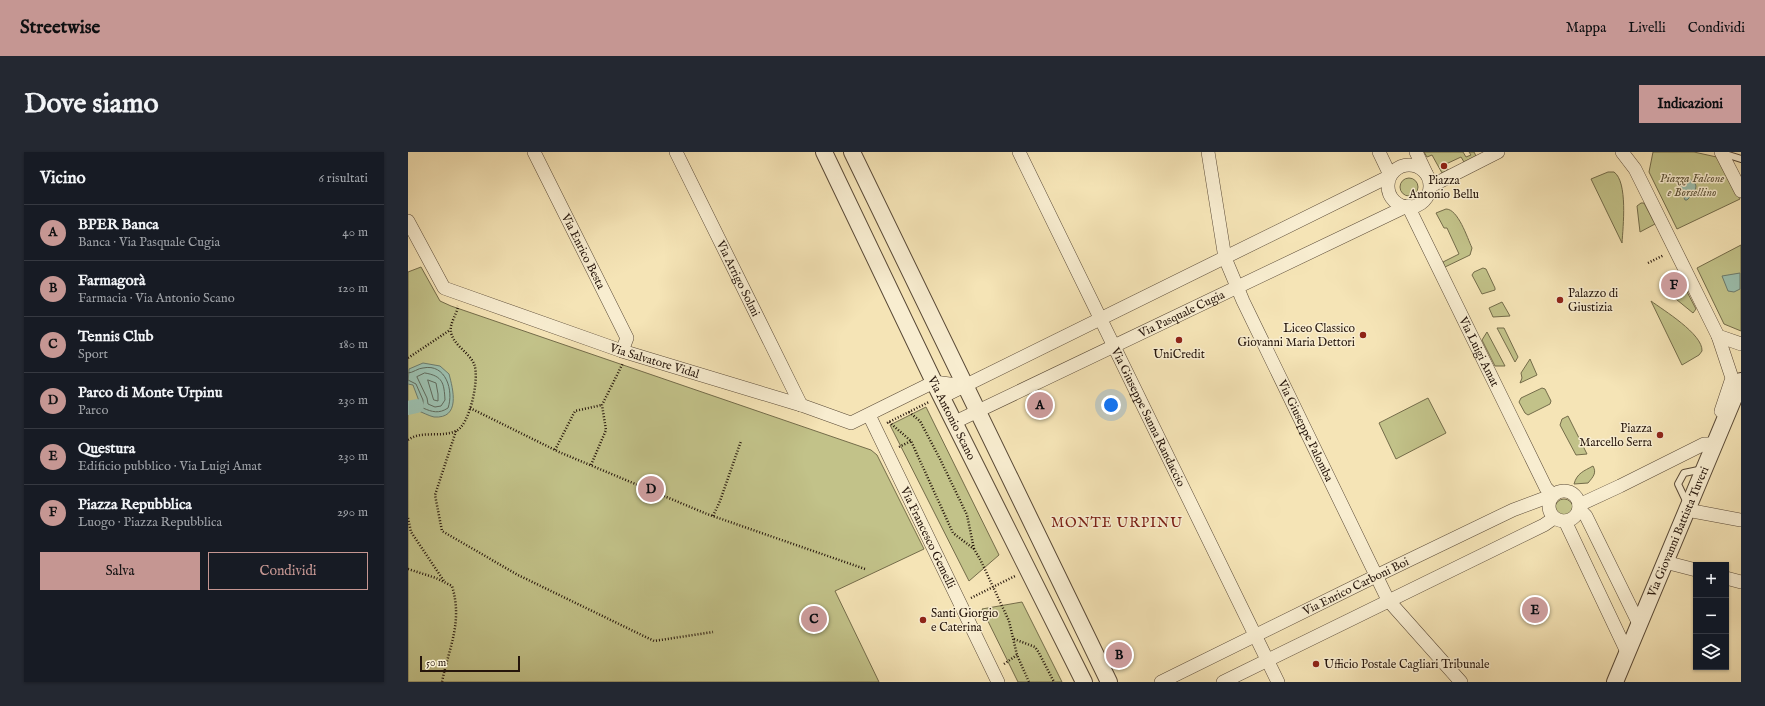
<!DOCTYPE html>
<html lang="it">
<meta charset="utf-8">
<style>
body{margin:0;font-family:"IM FELL English",serif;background:#242831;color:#f1f3f6}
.controls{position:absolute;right:12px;bottom:12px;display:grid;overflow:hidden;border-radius:0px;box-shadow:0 1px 3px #0004}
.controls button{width:36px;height:36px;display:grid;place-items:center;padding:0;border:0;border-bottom:1px solid #363941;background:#171b24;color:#f1f3f6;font:20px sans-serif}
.scale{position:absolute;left:12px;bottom:10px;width:100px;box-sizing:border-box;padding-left:4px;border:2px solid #25150b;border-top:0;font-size:11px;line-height:14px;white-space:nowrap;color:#25150b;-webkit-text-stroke:3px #f8edd0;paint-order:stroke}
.you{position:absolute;left:703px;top:253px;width:14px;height:14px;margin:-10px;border:3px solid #fff;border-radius:50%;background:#1a73e8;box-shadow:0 0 0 6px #1a73e833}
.badge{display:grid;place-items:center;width:26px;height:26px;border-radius:50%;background:#c59692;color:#111;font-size:13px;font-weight:700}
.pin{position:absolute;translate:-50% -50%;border:2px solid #fff;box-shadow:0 1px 4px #0006}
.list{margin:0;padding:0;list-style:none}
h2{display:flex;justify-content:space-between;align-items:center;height:52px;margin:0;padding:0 16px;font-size:17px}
h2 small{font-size:13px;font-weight:400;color:#9ea1a6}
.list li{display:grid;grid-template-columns:26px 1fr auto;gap:12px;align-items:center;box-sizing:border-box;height:56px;padding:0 16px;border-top:1px solid #363941}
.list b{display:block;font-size:15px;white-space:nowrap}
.list p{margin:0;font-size:13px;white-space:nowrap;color:#9ea1a6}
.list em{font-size:13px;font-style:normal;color:#9ea1a6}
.actions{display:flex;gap:8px;padding:12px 16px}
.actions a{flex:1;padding:9px 0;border:1px solid #c59692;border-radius:0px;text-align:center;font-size:14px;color:#c59692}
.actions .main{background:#c59692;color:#111}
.icon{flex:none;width:22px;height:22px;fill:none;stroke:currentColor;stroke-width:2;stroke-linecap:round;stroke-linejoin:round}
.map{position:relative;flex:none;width:1333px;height:530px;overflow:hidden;border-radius:0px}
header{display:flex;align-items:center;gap:24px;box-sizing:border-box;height:56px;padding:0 20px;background:#c59692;color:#111}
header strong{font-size:19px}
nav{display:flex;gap:22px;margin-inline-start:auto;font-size:14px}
.intro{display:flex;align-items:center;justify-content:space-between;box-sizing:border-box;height:96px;padding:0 24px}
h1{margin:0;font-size:28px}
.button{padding:10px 18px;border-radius:0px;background:#c59692;color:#111;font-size:14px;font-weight:700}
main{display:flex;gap:24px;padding:0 24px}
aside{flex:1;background:#171b24;border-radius:0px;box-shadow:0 1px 3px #0004}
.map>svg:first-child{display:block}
.green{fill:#c2c289;stroke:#746c4a}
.water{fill:#9cbfae;stroke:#6c7b6d}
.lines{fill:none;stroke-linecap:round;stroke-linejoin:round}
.shore{stroke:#606a5c;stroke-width:1}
.canal{stroke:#9cbfae;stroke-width:14}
.service-casing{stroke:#594936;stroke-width:8}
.minor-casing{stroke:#594936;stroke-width:14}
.tertiary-casing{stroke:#594936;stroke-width:18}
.path{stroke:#25150b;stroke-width:2.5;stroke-dasharray:1 2;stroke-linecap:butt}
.service{stroke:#f8edd0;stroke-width:6}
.minor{stroke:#f8edd0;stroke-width:13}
.tertiary{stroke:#f8edd0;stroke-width:16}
.poi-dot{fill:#8f2418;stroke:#f8edd0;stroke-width:1.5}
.labels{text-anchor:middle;stroke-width:3;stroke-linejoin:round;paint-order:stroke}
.park-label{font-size:12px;font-style:italic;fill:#5c5237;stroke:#f8edd0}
.poi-label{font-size:12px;fill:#25150b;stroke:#f8edd0;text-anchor:start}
.street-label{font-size:12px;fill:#25150b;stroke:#f8edd0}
.quarter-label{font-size:14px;letter-spacing:1px;fill:#7a1f14;stroke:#f8edd0}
</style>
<header>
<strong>Streetwise</strong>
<nav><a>Mappa</a><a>Livelli</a><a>Condividi</a></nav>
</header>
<div class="intro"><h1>Dove siamo</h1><a class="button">Indicazioni</a></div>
<main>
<aside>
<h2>Vicino<small>6 risultati</small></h2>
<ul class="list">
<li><span class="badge">A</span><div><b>BPER Banca</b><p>Banca · Via Pasquale Cugia</p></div><em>40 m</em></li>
<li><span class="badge">B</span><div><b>Farmagorà</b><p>Farmacia · Via Antonio Scano</p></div><em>120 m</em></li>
<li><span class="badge">C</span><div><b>Tennis Club</b><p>Sport</p></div><em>180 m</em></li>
<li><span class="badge">D</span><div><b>Parco di Monte Urpinu</b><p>Parco</p></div><em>230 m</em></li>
<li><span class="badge">E</span><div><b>Questura</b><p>Edificio pubblico · Via Luigi Amat</p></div><em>230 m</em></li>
<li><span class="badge">F</span><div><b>Piazza Repubblica</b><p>Luogo · Piazza Repubblica</p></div><em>290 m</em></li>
</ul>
<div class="actions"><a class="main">Salva</a><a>Condividi</a></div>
</aside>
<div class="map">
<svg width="1333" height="530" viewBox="0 0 1333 530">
<rect width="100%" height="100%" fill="#f5e4b6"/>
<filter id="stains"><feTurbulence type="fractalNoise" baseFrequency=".005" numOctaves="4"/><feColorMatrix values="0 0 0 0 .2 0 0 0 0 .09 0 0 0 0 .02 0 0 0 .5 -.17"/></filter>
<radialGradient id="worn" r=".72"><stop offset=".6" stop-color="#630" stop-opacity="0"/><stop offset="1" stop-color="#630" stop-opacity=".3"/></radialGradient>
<g class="green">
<path d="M1016 0H1055L1058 5 1063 3 1061 0H1066L1068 4 1056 10 1053 5 1038 12 1040 18 1034 21 1024 3 1019 5Z"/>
<path d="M1245 0H1286L1313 6 1332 47 1269 77 1241 20Z"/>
<path d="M1200 20H1206C1220 30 1215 75 1214 91L1183 27Z"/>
<circle cx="1001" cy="35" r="9"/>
<path d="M1233 51H1236L1247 72 1232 80 1229 54Z"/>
<path d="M1038 57C1050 57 1059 85 1064 96L1062 103 1037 115 1035 110 1051 102 1039 76H1036L1028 61Z"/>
<path d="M1333 93V179L1316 172 1289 116Z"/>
<path d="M13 115 32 149 43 154 463 298 469 303 516 397 427 439 471 530H0V120Z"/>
<path d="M1075 116 1078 117 1087 136V138L1074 142 1064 123 1066 120Z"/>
<path d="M1277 136 1288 157 1285 161 1263 143Z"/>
<path d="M1243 149C1255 158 1295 182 1294 199L1291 203 1274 213Z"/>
<path d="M1094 150 1102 164 1085 165 1081 156Z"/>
<path d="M1089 176H1096L1110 205 1107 210Z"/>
<path d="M1079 180 1097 214H1087L1074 188Z"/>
<path d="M1122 207 1129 223 1112 231 1114 226 1113 221Z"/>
<path d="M1134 236 1137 237 1143 249 1142 252 1120 263 1117 261 1111 250 1113 246Z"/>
<path d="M1020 246 1038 281 988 307 971 271Z"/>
<path d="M518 255 591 403 561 429 482 273Z"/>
<path d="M1160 264 1179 302 1168 303 1152 273 1154 267Z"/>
<path d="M1185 314C1189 321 1185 325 1180 331L1166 332C1169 321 1176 319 1185 314Z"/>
<circle cx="1156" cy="356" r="9"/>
<path d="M614 450 654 530H610L574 457Z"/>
</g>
<g class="water">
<path d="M1277 26 1286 29 1288 34 1287 40 1279 48H1277L1270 32Z"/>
<path d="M1332 121V137L1326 140 1320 139 1314 124Z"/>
<path d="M15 211 32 214 41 222C45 237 53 267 26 265 21 264 14 260 8 258L11 249 5 233 0 232 1 217Z"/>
</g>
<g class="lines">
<g class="shore">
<path d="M0 221C5 221 10 216 15 216 38 211 46 239 40 256 31 262 24 260 15 256V248L8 232 0 228"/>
<path d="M17 221C35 224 36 231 37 248L33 254 27 255 20 252 19 246 9 225Z"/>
<path d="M20 228 28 231 30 242V249L26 248Z"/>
</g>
<path class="canal" d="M0 256 9 254"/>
<defs>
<g id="service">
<path d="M1314 1 1333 7"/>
<path d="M1279 351 1270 332 1276 321 1295 317"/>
</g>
<g id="minor">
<path id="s1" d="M126 0 219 186 214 199"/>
<path id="s2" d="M268 0 393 253"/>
<path id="s3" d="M611 0 870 530"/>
<path id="s4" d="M800 0 817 106 835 149 980 448 1053 530"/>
<path d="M971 0 982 23"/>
<path d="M1008 0 1018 21"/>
<path d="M1214 0 1227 17 1310 184 1333 192"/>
<path d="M1313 0 1333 39"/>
<circle cx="1001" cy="34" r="21"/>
<path d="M1023 34 1090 0"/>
<path id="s5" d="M1000 54 1138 336 1145 343"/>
<path id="s6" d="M0 69 36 136 214 199 393 253 443 271 526 230 557 234"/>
<path d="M1310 184 1324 226 1313 259"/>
<path d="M534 245 982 24"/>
<path id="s7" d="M461 263 590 530"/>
<path id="s8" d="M547 270 999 54"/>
<circle cx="1156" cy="354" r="15"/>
<path d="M1171 353 1212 334 1296 292H1307"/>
<path d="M1171 357 1178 364 1231 472"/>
<path d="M1279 358 1333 368"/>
<path d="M1157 369 1219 500"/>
<path d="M1257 410 1288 418"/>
<path d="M1318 426 1333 430"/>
<path id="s9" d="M753 530 968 424 1105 358 1145 343"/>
<path d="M815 530 1136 373 1146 366"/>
</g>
<g id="tertiary">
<path id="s10" d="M416 0 526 230 676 530"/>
<path d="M444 0 701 530"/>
<path id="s11" d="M1207 530 1333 229"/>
</g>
</defs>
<use href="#service" class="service-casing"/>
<use href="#minor" class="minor-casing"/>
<use href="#tertiary" class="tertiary-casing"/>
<g class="path">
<path d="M1240 111 1256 103"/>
<path d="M0 206 42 178"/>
<path d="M62 256 151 300 299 362 457 417"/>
<path d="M501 260 512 269 532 307 559 363 566 397"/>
<path d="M481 270 503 289 545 381 566 397 573 409 601 469 609 503 621 530"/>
<path d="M479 271 521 250"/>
<path d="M48 279 27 343 34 379 110 423 246 489 305 480"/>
<path d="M0 288C13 278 33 286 48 279 62 273 72 225 66 212 61 200 45 193 43 180 41 172 49 162 50 154"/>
<path d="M491 295 503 289"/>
<path d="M147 298 167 259 194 253"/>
<path d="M183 313 198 278 194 253 215 211"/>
<path d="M305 364 312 349 333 289"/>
<path d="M0 366 3 380 36 429"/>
<path d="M0 417 28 426 44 434C55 470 41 495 34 530"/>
<path d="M563 446 607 424"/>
<path d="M606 487 627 495 631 501 646 530"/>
<path d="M596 512 609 503"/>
</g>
<use href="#service" class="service"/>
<use href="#minor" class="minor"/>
<use href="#tertiary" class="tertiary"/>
</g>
<g class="poi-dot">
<circle cx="1036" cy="14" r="4"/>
<circle cx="1152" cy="148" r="4"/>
<circle cx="955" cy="183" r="4"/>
<circle cx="771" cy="188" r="4"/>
<circle cx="1252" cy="283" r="4"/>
<circle cx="515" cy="468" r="4"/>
<circle cx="908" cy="512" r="4"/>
</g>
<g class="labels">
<g class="park-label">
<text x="1284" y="30">Piazza Falcone<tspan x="1284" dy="14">e Borsellino</tspan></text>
</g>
<g class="poi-label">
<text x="1036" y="32" text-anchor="middle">Piazza<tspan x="1036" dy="14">Antonio Bellu</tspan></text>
<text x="1160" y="145">Palazzo di<tspan x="1160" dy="14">Giustizia</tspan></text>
<text x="947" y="180" text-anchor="end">Liceo Classico<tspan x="947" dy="14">Giovanni Maria Dettori</tspan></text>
<text x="771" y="206" text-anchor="middle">UniCredit</text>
<text x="1244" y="280" text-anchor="end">Piazza<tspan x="1244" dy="14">Marcello Serra</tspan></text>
<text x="523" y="465">Santi Giorgio<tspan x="523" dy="14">e Caterina</tspan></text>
<text x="916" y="516">Ufficio Postale Cagliari Tribunale</text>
</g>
<g class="street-label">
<text dy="4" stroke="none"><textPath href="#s1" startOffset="111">Via Enrico Besta</textPath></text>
<text dy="4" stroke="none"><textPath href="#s2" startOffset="141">Via Arrigo Solmi</textPath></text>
<text dy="4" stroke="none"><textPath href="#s8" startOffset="251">Via Pasquale Cugia</textPath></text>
<text dy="4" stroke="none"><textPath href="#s5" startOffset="162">Via Luigi Amat</textPath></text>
<text dy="4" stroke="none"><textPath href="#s6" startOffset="299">Via Salvatore Vidal</textPath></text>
<text dy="4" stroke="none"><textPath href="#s3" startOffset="295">Via Giuseppe Sanna Randaccio</textPath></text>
<text dy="4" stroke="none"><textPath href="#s10" startOffset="295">Via Antonio Scano</textPath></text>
<text dy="4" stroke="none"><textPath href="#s4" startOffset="298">Via Giuseppe Palomba</textPath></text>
<text dy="4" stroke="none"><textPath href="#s11" startOffset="163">Via Giovanni Battista Tuveri</textPath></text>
<text dy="4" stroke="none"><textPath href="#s7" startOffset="136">Via Francesco Gemelli</textPath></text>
<text dy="4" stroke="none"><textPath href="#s9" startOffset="217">Via Enrico Carboni Boi</textPath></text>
</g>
<g class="quarter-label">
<text x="709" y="375">MONTE URPINU</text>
</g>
</g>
<rect width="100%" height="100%" filter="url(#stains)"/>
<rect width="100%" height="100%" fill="url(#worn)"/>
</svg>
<div class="controls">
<button>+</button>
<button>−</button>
<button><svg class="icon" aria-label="layers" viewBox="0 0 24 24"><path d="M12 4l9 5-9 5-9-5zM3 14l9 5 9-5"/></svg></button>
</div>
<div class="scale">50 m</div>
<div class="you"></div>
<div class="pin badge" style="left:632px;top:253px">A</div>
<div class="pin badge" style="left:711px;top:503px">B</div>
<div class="pin badge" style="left:406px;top:467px">C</div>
<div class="pin badge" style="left:243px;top:337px">D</div>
<div class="pin badge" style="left:1127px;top:458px">E</div>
<div class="pin badge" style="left:1266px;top:133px">F</div>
</div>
</main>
